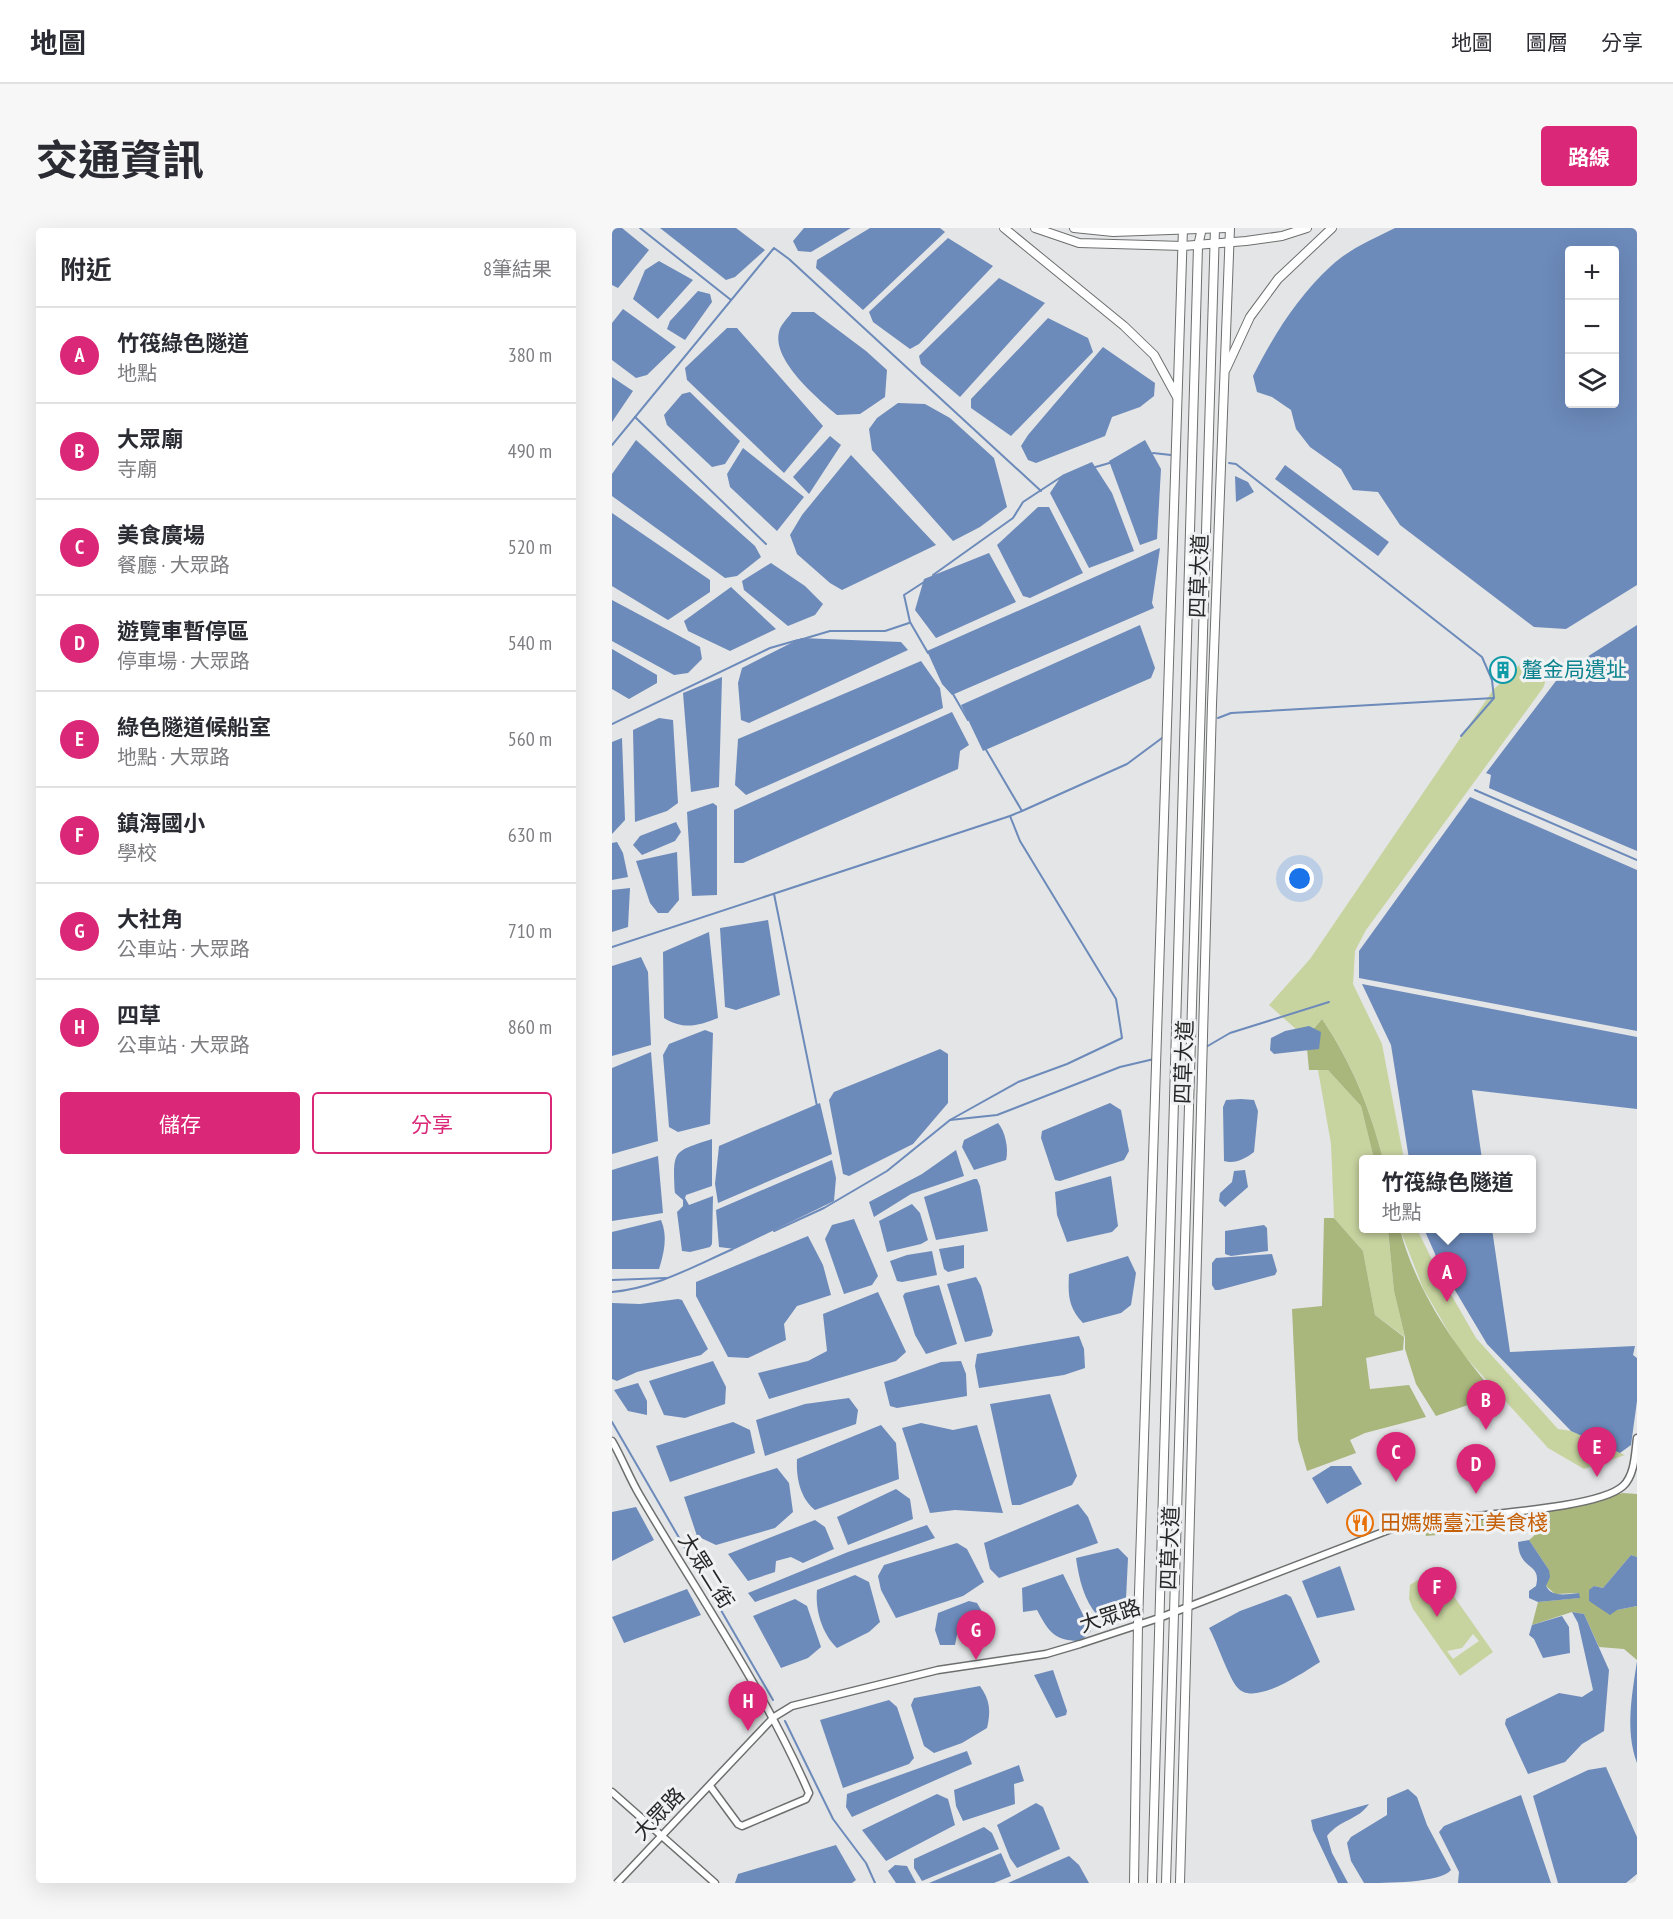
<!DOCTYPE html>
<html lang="zh-TW">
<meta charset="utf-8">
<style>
body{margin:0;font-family:"PT Sans Narrow","Noto Sans TC",sans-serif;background:#f7f7f7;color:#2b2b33}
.controls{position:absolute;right:18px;top:18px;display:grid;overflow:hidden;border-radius:6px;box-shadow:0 6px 24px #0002}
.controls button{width:54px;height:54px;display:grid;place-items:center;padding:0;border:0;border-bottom:2px solid #e1e1e2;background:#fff;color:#2b2b33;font:30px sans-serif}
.you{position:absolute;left:688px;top:651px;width:21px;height:21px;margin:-15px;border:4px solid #fff;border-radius:50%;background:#1a73e8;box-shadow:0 0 0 9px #1a73e833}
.badge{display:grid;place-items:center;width:39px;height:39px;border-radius:50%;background:#db2777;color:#fff;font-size:20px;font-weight:700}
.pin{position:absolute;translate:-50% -50px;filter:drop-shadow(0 2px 3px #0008)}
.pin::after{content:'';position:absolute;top:32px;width:21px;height:18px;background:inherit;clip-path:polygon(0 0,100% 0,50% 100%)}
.popup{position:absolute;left:747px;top:927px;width:177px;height:78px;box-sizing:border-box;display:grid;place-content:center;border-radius:6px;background:#fff;filter:drop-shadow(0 2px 4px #0005);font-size:20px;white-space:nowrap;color:#7c7c81}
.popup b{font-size:22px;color:#2b2b33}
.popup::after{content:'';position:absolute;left:50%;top:100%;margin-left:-12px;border:12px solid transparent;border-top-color:#fff}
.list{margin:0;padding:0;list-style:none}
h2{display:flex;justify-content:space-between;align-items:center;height:78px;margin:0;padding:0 24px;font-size:26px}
h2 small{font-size:20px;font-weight:400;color:#7c7c81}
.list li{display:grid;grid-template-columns:39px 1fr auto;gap:18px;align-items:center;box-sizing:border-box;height:96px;padding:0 24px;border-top:2px solid #e1e1e2}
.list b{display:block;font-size:22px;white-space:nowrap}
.list p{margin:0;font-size:20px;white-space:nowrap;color:#7c7c81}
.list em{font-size:20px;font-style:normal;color:#7c7c81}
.actions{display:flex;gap:12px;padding:18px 24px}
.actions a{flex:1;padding:14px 0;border:2px solid #db2777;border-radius:6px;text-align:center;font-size:21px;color:#db2777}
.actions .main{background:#db2777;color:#fff}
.icon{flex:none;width:33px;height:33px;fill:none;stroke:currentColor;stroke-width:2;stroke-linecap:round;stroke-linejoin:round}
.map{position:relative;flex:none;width:1025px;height:1655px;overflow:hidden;border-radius:6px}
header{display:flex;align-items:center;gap:36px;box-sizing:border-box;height:84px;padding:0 30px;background:#fff;border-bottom:2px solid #e1e1e2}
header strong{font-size:28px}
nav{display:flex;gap:33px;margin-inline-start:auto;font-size:21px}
.intro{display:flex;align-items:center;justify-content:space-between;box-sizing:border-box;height:144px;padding:0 36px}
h1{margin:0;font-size:42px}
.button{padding:15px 27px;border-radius:6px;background:#db2777;color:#fff;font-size:21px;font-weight:700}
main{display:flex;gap:36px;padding:0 36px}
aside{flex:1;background:#fff;border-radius:6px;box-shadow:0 6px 24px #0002}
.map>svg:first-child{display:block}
.green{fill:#c8d4a0;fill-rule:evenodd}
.forest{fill:#a9b67c}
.water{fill:#6c8aba;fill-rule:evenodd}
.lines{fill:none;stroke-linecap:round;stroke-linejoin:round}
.stream{stroke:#6c8aba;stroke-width:2}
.minor-casing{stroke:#6d6f6f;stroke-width:9}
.tertiary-casing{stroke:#6d6f6f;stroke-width:10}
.minor{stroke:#fff;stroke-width:6}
.tertiary{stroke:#fff;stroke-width:8}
.labels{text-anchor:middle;stroke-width:6;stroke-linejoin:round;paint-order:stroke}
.street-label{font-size:21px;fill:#272727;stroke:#f1f2f3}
.culture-label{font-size:21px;fill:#0d838f;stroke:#f1f2f3;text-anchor:start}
.food-label{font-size:21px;fill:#c56008;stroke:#f1f2f3;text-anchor:start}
</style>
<header>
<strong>地圖</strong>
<nav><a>地圖</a><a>圖層</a><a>分享</a></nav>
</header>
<div class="intro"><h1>交通資訊</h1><a class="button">路線</a></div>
<main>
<aside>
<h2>附近<small>8筆結果</small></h2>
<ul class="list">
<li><span class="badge">A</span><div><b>竹筏綠色隧道</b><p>地點</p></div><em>380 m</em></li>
<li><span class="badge">B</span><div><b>大眾廟</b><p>寺廟</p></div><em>490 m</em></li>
<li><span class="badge">C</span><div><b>美食廣場</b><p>餐廳 · 大眾路</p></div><em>520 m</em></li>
<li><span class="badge">D</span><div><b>遊覽車暫停區</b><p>停車場 · 大眾路</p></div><em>540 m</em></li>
<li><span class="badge">E</span><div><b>綠色隧道候船室</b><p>地點 · 大眾路</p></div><em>560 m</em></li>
<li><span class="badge">F</span><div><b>鎮海國小</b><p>學校</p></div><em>630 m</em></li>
<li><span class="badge">G</span><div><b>大社角</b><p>公車站 · 大眾路</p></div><em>710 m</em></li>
<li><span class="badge">H</span><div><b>四草</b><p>公車站 · 大眾路</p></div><em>860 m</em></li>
</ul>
<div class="actions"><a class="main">儲存</a><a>分享</a></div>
</aside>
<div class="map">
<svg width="1025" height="1655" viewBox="0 0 1025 1655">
<rect width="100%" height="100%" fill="#e4e5e6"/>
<g class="green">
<path d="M917 428 942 442 930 446 933 455 931 460 754 702 743 723 741 756 770 816 792 931H771C758 881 740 834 710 791L694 810 657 777 698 731 881 462Z"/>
<path d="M706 842H716L749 878 762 931 751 932V1000L776 1001 782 1063 793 1109 763 1087 751 1023 722 990 719 916Z"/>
<path d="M788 1001H805L825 1042 864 1110 946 1201 959 1203 1013 1227 972 1241 936 1220 847 1122 811 1060Z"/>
<path d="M824 1343 881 1424 848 1448 801 1381 797 1371 798 1357 812 1348H821L820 1345ZM861 1406 867 1413 841 1431 835 1423 850 1420Z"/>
</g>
<g class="forest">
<path d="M710 791C740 835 758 881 771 931H762L749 878 716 842H697L694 810Z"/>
<path d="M712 990H722L751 1023 763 1087 792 1109 791 1122 754 1130 758 1161 797 1157 814 1189 753 1205 738 1212 744 1225 695 1243 686 1212 680 1081 710 1078Z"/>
<path d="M776 1001H788C802 1059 845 1123 885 1167L824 1188 804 1156 793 1121V1109L782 1063Z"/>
<path d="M1011 1265 1025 1266V1329L1019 1327 991 1360 982 1358 977 1363V1373L1005 1382 1025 1378V1432L1012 1421 987 1419 972 1386 960 1384 920 1397 926 1374 967 1370V1365L943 1366 934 1358 937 1342 917 1312C928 1304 928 1297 928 1285Z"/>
<path d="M875 1291 879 1302 814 1308 811 1297Z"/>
</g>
<g class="water">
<path d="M0 0H10L37 22 6 60 0 57Z"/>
<path d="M48 0H124L153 22 123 49 114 52Z"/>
<path d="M192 0H239L199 24 186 23 181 13Z"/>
<path d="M258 0H328L333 4 251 82 204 40 205 32Z"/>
<path d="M783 0H1025V357L954 401 922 399 788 297 766 264 741 262 729 241 698 219 684 201 679 182 660 169 645 164 641 148C661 108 686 68 719 38 737 21 761 11 783 0ZM957 22H1002V176H957Z"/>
<path d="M336 10 381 38 307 116 298 121 261 94 257 84Z"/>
<path d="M47 33 81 52 46 91 21 71 33 42Z"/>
<path d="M387 50 433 75 348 169 309 136 307 128Z"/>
<path d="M86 63 98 66 100 74 73 112 55 101 58 93Z"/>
<path d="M11 81 64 119 35 147 24 150 0 132V95Z"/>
<path d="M180 84H202L254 123 275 142 273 169 248 186 225 187C205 170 160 132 167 104 168 97 176 90 180 84Z"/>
<path d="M436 90 476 110 481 124 399 208 359 180V171Z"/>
<path d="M115 100H125L211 198 172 245 75 152 73 140Z"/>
<path d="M491 119 543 155 542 168 528 179 500 189 493 208 424 235 416 232 409 218 416 207Z"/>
<path d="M0 149 21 163 0 194Z"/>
<path d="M78 164 128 213 113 236 100 239 55 197 52 187 70 166Z"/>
<path d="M286 175 313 176 338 190 382 230 395 279 368 299 341 313 260 222 257 201 265 190Z"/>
<path d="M218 208 229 217 197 266 181 249Z"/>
<path d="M24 212 143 318 149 329 125 348 113 350 0 268V246Z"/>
<path d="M533 212 549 241 545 311 528 317 497 233Z"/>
<path d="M131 220 192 269 165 303 118 259 115 246Z"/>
<path d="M239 227 324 317 230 362 218 355 185 326 178 307 190 287Z"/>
<path d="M480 234 500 265 522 323 477 340 438 265 450 247Z"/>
<path d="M673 237 777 314 766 328 663 251Z"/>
<path d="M623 248 636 254 642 264 624 274Z"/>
<path d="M426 279H437L471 345 418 370 411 368 385 317Z"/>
<path d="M0 285 98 352V364L56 392 0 358Z"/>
<path d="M548 320 540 375 542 380 340 467 330 456 315 423Z"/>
<path d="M377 325 404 374 324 410 303 382 312 351Z"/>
<path d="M159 335 193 358 211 376 203 387 176 398 132 362 130 353Z"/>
<path d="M119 359 164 401 118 423 76 403 72 393Z"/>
<path d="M0 372 88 419 90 431 76 445 62 447 0 413Z"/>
<path d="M528 397 543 440 539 450 371 523 349 477Z"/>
<path d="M1025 397V623L877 560 879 547 874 545 950 445Z"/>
<path d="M189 410 289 414 296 422 137 495 129 492 126 455 130 440Z"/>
<path d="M0 421 45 447V455L17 471 0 461Z"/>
<path d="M309 433 328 460 331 480 134 567 123 557 126 511Z"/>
<path d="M110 449 107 559 79 564 71 465Z"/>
<path d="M340 484 357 517 348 523 346 541 131 635H122V582Z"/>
<path d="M47 490 61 492 66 575 55 583 23 594 21 502Z"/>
<path d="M10 510 13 592 0 606V514Z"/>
<path d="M858 569 1025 642V803L747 750V723Z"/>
<path d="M101 575 105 578V667L80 668 75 584Z"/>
<path d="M64 594 69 604 63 613 30 627 21 617 28 608Z"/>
<path d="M5 614 11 625 16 649 0 652V615Z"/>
<path d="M65 624 67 672 56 685H46L38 675 24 633Z"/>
<path d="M18 660 16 699 0 704V662Z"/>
<path d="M156 692 168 767 124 782 113 779 108 700Z"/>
<path d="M97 704 106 790C86 798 71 802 52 790L51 724Z"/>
<path d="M29 729 36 744 39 817 0 828V738Z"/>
<path d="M750 756 1025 809V881L860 862 870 931H797L779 817Z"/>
<path d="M697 798 709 804 707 821 662 826 658 822 659 810 673 803Z"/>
<path d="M93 802 101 805 98 896 66 904 57 899 51 827 57 816Z"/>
<path d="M328 821 336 826V875L301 916 237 948 231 946 217 872 222 864Z"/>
<path d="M39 824 46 913 0 926V840Z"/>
<path d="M629 871 642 872 646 883 642 924C633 931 623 936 612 933L611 879 614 872Z"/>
<path d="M208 875 220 926 106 975 103 956 107 918Z"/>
<path d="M498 875 509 882 517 923 512 932 448 953 443 952 429 910 430 903Z"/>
<path d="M386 895C393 903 397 921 394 932L362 942 350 919 352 912Z"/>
<path d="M100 911V958L74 967 73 970 77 977 101 968 100 1016 98 1019 78 1024 70 1023 65 984 71 978V972L63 965C61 922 60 924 100 911Z"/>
<path d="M344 922 352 948 299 966 262 989 257 974 310 946Z"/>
<path d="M46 928 51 985 0 993V942Z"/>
<path d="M220 932 224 950 222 973 123 1021 107 1019 104 982Z"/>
<path d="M633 942 636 959 613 979 607 973 608 965 620 954 622 943Z"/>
<path d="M499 948 506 998 500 1004 455 1014 445 987 443 964Z"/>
<path d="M362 951H365L368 958 376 1003 324 1012 312 969Z"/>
<path d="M300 976 308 985 316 1012 309 1016 275 1024 267 993Z"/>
<path d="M242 991 266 1048 260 1057 232 1066 213 1011 220 997Z"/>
<path d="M49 992C56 1008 52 1025 47 1041H0V1004Z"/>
<path d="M652 997 655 1000 656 1023 619 1028 613 1026V1003Z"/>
<path d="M812 1001H880L898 1124 1023 1118 1021 1127 1025 1130V1173L1019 1217 1008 1225 959 1203 875 1116 828 1037Z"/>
<path d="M196 1008 211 1037 219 1067 185 1078 172 1096 174 1112 136 1130 116 1129 84 1068V1054Z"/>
<path d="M352 1017V1040L336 1044 332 1041 327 1021Z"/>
<path d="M320 1023 325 1047 290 1054 285 1053 278 1033 295 1027Z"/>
<path d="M660 1026 665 1043 663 1047 607 1062H603L600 1057V1035L604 1030Z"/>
<path d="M516 1028 524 1045 519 1077 509 1085 471 1095C456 1079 456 1067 457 1046Z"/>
<path d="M364 1049 369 1058 381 1103 379 1108 353 1114 335 1056Z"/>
<path d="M327 1057 345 1116 314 1126 303 1107 291 1068 293 1065Z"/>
<path d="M266 1064 294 1124 284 1133 157 1171 146 1145 196 1133 215 1123 211 1086Z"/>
<path d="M66 1071 70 1072 96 1121 89 1127 25 1144 5 1153 0 1151V1075L28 1076Z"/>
<path d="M467 1108 472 1121 473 1140 452 1147 367 1160 363 1138 365 1126Z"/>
<path d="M101 1133 114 1159 113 1176 73 1190 52 1187 37 1153Z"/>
<path d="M349 1133 354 1146 355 1168 285 1180 278 1178 272 1154 329 1134Z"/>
<path d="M26 1155 35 1173V1187L16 1183 2 1162Z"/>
<path d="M438 1166 465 1248 460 1257 408 1277H400L378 1176Z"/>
<path d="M237 1170 246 1182 244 1196 153 1228 144 1192 193 1176Z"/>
<path d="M121 1194 138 1202 143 1225 58 1254 44 1218Z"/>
<path d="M309 1195 341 1202 365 1197 391 1285 343 1282 318 1285 290 1200Z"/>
<path d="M269 1197 284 1215 287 1251 203 1282C188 1270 184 1250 185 1231Z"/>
<path d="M719 1238H739L750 1256 715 1276 700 1250Z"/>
<path d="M165 1240 177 1255 181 1284 163 1300 104 1317 85 1308 72 1269Z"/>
<path d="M284 1261 298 1271 301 1291 236 1317 225 1289Z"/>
<path d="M466 1276 476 1289 486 1315 387 1350 378 1341 372 1315Z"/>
<path d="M24 1279 42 1312 0 1333V1284Z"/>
<path d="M203 1292 213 1299 222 1321 191 1335 179 1329 164 1333 163 1344 136 1353 116 1326Z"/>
<path d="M315 1297 323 1310 143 1374 136 1365 236 1324Z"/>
<path d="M917 1312 937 1342 938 1349 934 1358C940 1370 955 1366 967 1365L968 1370 926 1374 917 1370V1363L924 1358C930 1333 907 1344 906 1314Z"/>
<path d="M345 1315 355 1321 372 1354 351 1368 284 1390 269 1362 266 1348 272 1337Z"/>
<path d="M506 1320 516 1330 514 1371 500 1384 486 1388C472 1373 467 1351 464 1330Z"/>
<path d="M1019 1327 1025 1329V1378L1005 1382 998 1387 977 1373V1362L982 1358 991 1360Z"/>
<path d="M728 1338 743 1382 705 1390 690 1353Z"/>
<path d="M451 1346 479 1403 469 1413C442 1413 437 1404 425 1382L411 1384 410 1360Z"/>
<path d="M243 1347 257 1354 268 1394 257 1404 225 1420C210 1406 203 1382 205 1362Z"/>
<path d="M75 1361 89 1387 12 1415 0 1389Z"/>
<path d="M674 1366 679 1369 708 1434C692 1444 641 1480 625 1459 616 1448 605 1414 597 1400L628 1383Z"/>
<path d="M183 1371 195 1378 209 1419 196 1430 169 1440 141 1388Z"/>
<path d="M357 1373 365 1375 372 1387 346 1402 343 1417H328L323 1402 326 1385Z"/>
<path d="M960 1384 972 1386 997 1442 992 1503 970 1516 953 1534 916 1546 893 1496 894 1491 947 1465 970 1469 981 1462 966 1395Z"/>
<path d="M950 1388 957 1399 958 1425 931 1430 922 1411 917 1407 920 1397Z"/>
<path d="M1025 1433V1535C1013 1502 1020 1467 1025 1433Z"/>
<path d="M441 1442 455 1483 454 1487 444 1490 422 1447Z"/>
<path d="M368 1458C378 1472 379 1483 375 1500L350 1515 322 1525 312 1518 299 1477 302 1470Z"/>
<path d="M277 1472 285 1479 302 1530 297 1536 231 1560 208 1492Z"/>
<path d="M355 1523 360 1536 240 1589 234 1579 235 1566Z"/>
<path d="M407 1537 412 1553 402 1556 403 1576 351 1593 344 1578 342 1562Z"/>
<path d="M994 1539 1025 1609V1646L1014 1655H946L921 1568 976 1542Z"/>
<path d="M796 1561 805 1569 815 1597 839 1642C829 1655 773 1655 752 1655L739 1633 735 1615 739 1609 775 1587V1570Z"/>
<path d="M325 1566 336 1571 343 1597 274 1633 250 1602Z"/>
<path d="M909 1567 939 1655H846L847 1644 827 1604 832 1598Z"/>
<path d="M424 1575 431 1579 448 1621 405 1640 398 1630 385 1597Z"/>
<path d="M757 1576C745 1593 730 1590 715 1608L720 1625 736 1655H726L701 1602 699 1592Z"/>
<path d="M372 1599 380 1605 387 1621 310 1653 302 1640V1631Z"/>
<path d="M224 1617 244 1652 240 1655H123L126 1646Z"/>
<path d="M389 1625 399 1648 382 1655H317Z"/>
<path d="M457 1628 467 1637 477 1655H396Z"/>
<path d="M283 1637 295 1638 304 1655H284L276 1643Z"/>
</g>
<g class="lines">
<g class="stream">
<path d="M28 0 119 72"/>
<path d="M23 189 154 316"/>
<path d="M0 217 162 20 177 31 429 263"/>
<path d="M541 225 559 227"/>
<path d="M617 235 624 236 870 429 880 452 882 470 849 508"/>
<path d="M480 240 501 234"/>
<path d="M321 347 401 290 411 274 449 249"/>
<path d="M312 354 292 367 298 394 316 425"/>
<path d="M191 411 218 403H273L297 395"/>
<path d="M341 466 356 492"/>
<path d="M606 490 619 485 882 470"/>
<path d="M0 496 158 420 186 412"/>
<path d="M863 562 1025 632"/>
<path d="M410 583 515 536 550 510"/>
<path d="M162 666 205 878"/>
<path d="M0 719 398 588"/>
<path d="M594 819 618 805 717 774"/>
<path d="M338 892 406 854 455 836 510 810 504 771 408 613 398 588 410 583 373 520"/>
<path d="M162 1003 212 980 275 943 338 892 385 887 508 839 542 831"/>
<path d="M0 1052 54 1050"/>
<path d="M0 1064C44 1060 82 1038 121 1021"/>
<path d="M0 1194 161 1472"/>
<path d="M173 1493 221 1591 254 1635 263 1655"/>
</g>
<defs>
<g id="minor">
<path d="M0 1213C10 1230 17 1249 27 1266 85 1365 151 1459 197 1565L194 1571 130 1598 126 1596 98 1558"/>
<path d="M0 1564 103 1655"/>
<path d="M5 1655 162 1489 180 1478 326 1442 434 1426 468 1416 547 1390 787 1298C832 1287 983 1284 1011 1258 1023 1247 1023 1225 1025 1210"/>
</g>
<g id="tertiary">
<path d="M392 0 512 98 542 127 565 169"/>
<path d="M423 0 467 15 571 18 634 13 670 8 695 0"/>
<path d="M462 0 501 4 615 0"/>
<path d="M614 141 638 89 666 51 720 0"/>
<path d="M522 1655 526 1396 571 0"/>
<path d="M540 1655 586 18 590 0"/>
<path d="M554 1655 603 0"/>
<path d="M568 1655 600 476 618 0"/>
</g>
</defs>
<use href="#minor" class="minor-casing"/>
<use href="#tertiary" class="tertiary-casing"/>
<use href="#minor" class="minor"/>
<use href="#tertiary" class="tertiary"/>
</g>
<defs>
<symbol id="building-ring" viewBox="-11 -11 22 22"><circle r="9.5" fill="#f1f2f3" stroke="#0f9aa8" stroke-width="1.5"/><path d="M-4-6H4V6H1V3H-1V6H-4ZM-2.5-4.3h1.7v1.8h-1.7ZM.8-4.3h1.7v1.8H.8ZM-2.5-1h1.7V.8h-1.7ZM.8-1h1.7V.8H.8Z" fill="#0f9aa8"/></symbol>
<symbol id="restaurant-ring" viewBox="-11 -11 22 22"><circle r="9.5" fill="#f1f2f3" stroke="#e8710a" stroke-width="1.5"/><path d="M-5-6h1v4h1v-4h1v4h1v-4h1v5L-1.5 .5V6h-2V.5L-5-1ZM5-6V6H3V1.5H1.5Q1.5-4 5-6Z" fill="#e8710a"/></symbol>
</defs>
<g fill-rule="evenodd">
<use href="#building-ring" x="876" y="427" width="30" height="30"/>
<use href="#restaurant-ring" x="733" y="1280" width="30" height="30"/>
</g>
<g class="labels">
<g class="street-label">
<text transform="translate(587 348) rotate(-88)" y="7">四草大道</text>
<text transform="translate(572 834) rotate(-88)" y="7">四草大道</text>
<text transform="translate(558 1320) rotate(-88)" y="7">四草大道</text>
<text transform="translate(94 1343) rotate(58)" y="7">大眾二街</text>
<text transform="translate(498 1388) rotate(-18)" y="7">大眾路</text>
<text transform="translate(47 1586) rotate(-46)" y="7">大眾路</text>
</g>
<g class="culture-label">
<text x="910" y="449">釐金局遺址</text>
</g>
<g class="food-label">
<text x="768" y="1302">田媽媽臺江美食棧</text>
</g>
</g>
</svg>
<div class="controls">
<button>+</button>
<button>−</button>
<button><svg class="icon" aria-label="layers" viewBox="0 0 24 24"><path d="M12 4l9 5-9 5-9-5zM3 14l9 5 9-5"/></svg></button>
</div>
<div class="you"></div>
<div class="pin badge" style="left:835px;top:1074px">A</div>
<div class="popup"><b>竹筏綠色隧道</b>地點</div>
<div class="pin badge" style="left:874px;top:1202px">B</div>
<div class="pin badge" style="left:784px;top:1254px">C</div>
<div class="pin badge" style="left:864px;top:1266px">D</div>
<div class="pin badge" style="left:985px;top:1249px">E</div>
<div class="pin badge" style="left:825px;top:1389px">F</div>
<div class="pin badge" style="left:364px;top:1432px">G</div>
<div class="pin badge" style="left:136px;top:1503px">H</div>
</div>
</main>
